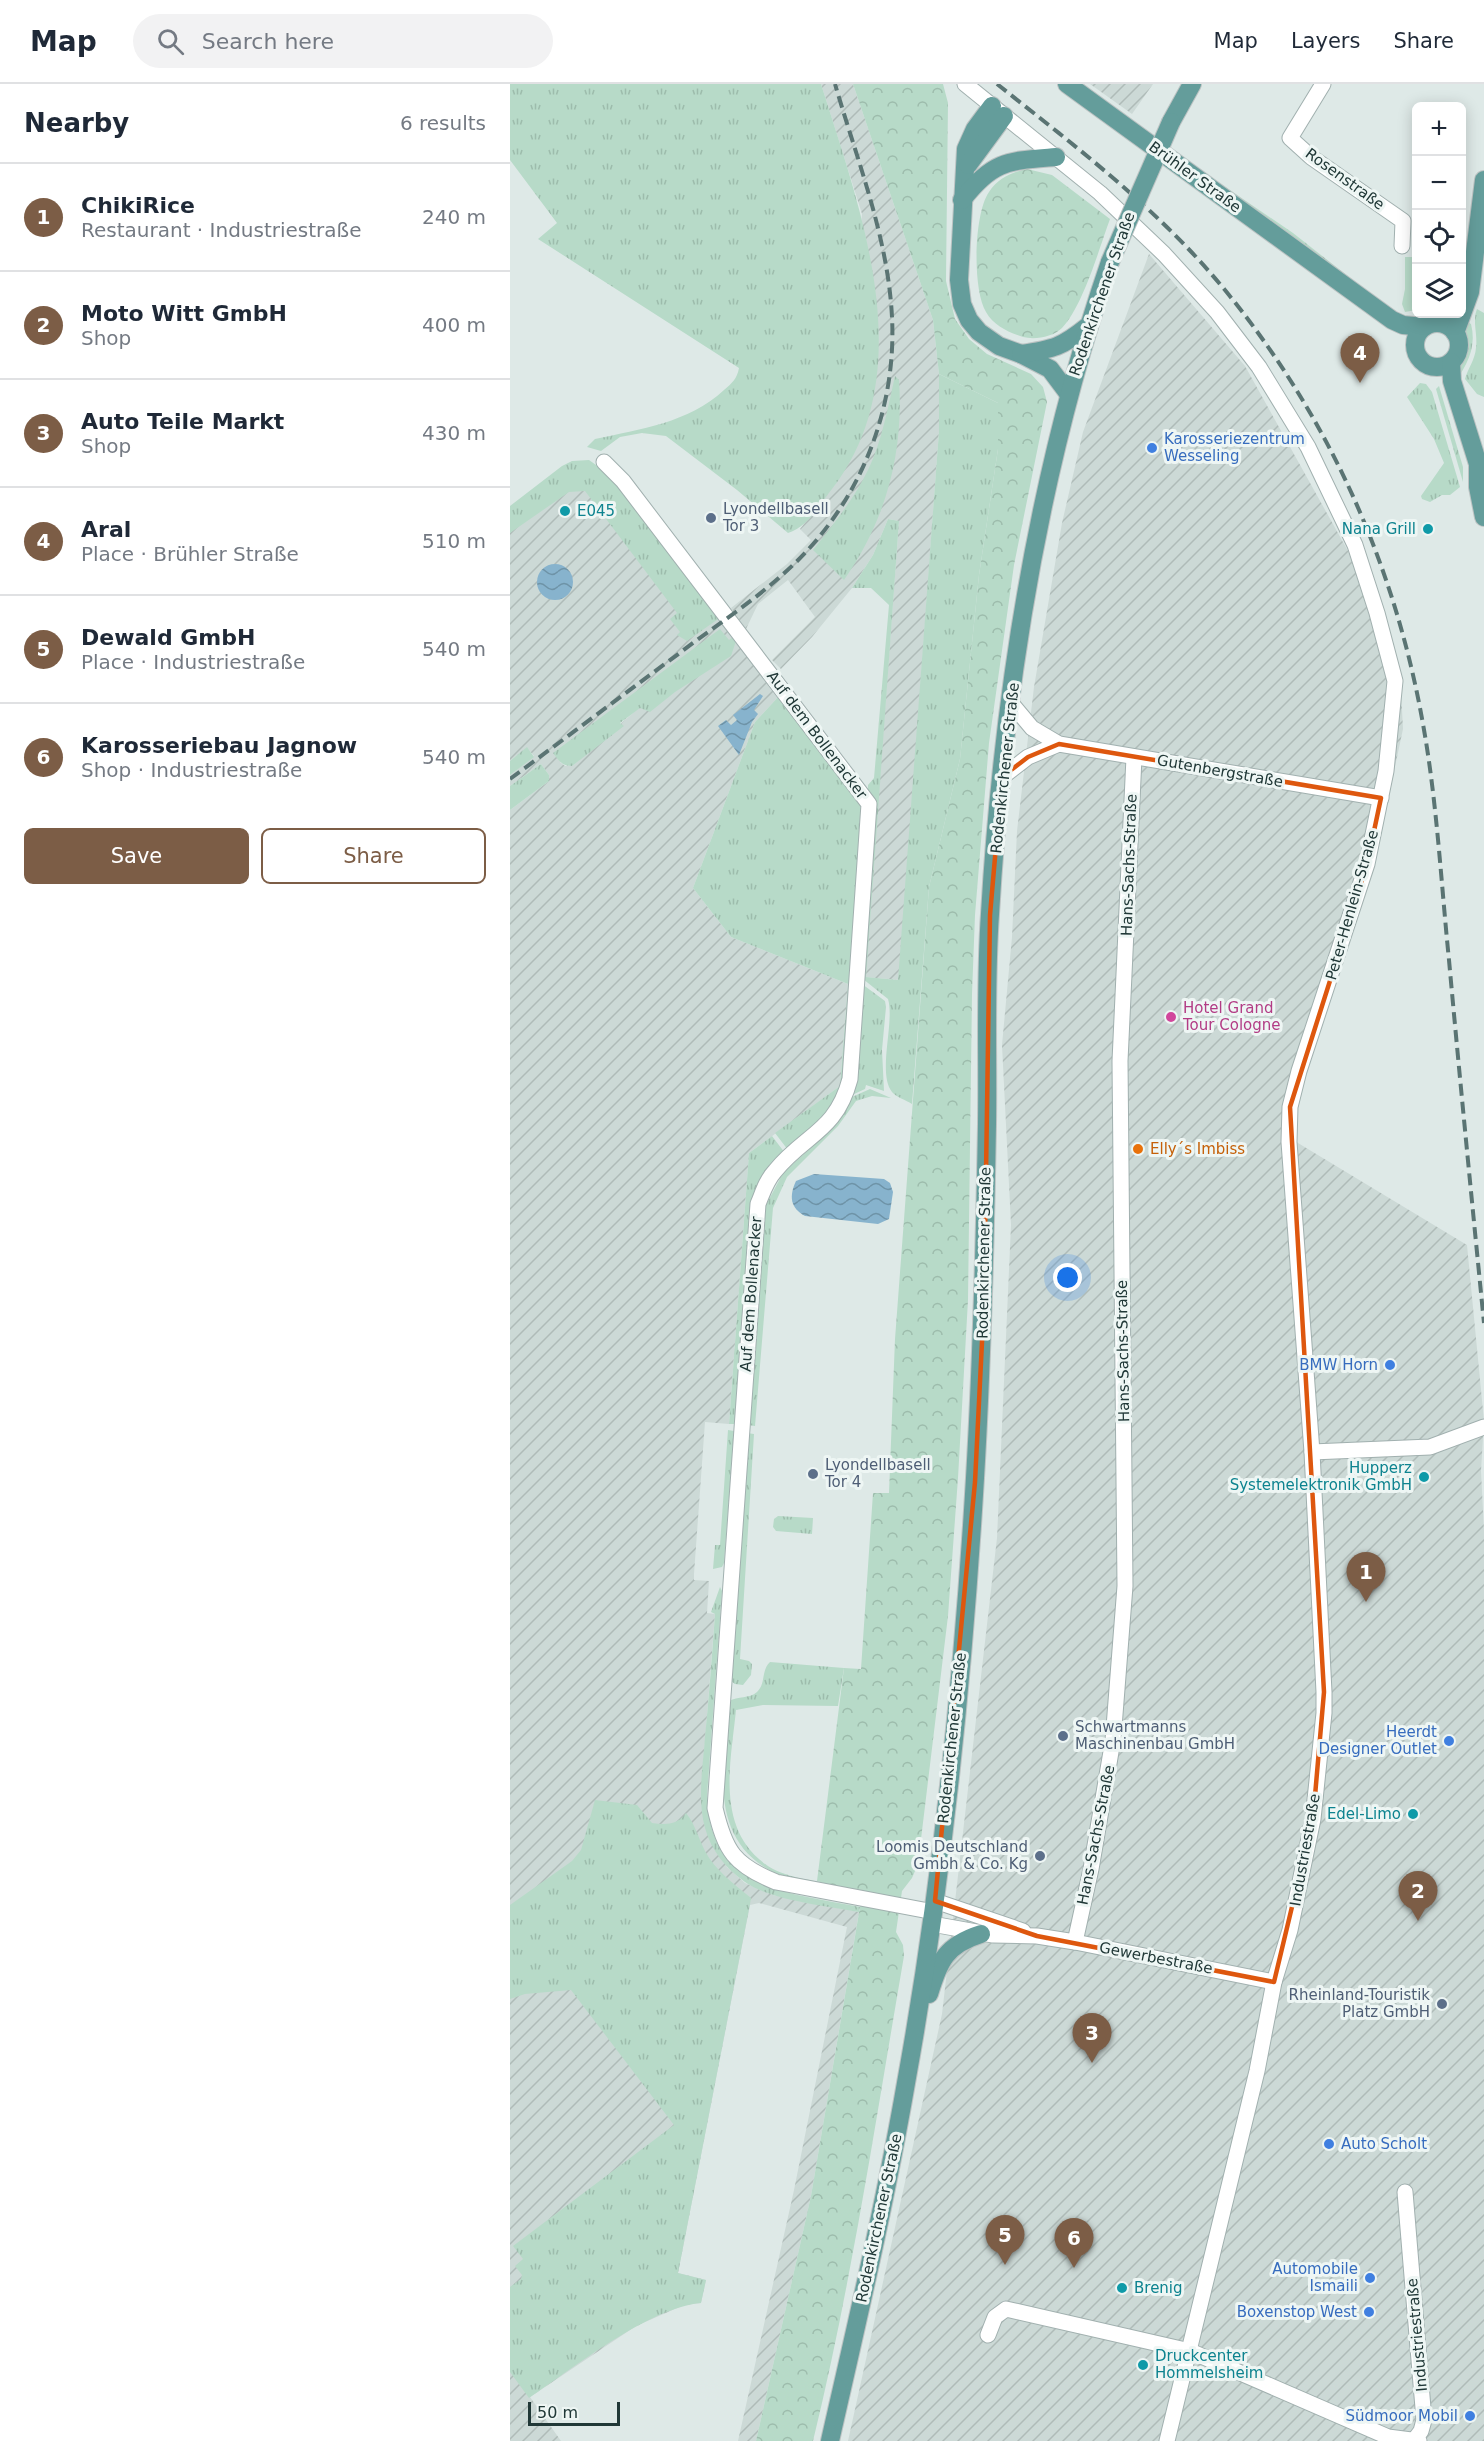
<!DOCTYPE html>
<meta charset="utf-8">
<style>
body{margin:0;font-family:"DejaVu Sans",sans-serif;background:#f2f2f3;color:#1f2937}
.controls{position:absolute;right:18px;top:18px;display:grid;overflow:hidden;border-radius:9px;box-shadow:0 3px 15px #0003}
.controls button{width:54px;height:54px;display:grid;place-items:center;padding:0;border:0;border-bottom:2px solid #e0e1e3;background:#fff;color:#1f2937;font:30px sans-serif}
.scale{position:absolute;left:18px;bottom:15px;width:92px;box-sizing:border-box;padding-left:6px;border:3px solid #203837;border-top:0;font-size:16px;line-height:21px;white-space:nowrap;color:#203837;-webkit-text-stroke:4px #eef6f4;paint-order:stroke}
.you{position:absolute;left:558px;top:1194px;width:21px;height:21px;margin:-15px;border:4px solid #fff;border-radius:50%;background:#1a73e8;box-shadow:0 0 0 9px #1a73e833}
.badge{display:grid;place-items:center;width:39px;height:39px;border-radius:50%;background:#7c5d46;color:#fff;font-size:20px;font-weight:700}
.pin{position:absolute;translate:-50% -50px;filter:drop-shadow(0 2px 3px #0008)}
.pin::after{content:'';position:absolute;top:32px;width:21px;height:18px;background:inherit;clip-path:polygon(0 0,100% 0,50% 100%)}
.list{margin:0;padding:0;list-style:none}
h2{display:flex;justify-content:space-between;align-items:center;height:78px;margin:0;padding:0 24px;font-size:26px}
h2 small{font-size:20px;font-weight:400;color:#747a83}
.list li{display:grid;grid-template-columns:39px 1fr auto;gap:18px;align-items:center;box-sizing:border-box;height:108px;padding:0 24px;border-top:2px solid #e0e1e3}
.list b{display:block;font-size:22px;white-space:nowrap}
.list p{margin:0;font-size:20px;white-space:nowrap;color:#747a83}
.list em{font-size:20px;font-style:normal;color:#747a83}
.actions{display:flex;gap:12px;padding:18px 24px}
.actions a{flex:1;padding:14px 0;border:2px solid #7c5d46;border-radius:9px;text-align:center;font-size:21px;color:#7c5d46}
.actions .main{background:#7c5d46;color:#fff}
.icon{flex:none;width:33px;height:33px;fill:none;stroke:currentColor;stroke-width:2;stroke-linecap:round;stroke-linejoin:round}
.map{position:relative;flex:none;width:974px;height:2357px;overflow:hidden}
header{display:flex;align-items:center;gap:36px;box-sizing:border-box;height:84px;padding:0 30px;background:#fff;border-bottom:2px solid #e0e1e3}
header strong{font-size:28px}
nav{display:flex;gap:33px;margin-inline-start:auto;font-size:21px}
.search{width:420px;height:54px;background:#f2f2f3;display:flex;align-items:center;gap:15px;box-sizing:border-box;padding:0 21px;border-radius:33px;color:#747a83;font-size:22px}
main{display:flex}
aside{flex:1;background:#fff}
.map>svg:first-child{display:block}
.industrial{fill:url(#industrial-furrows);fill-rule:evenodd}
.grass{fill:url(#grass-tufts)}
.forest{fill:url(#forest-crowns)}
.green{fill:#b7dac8}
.water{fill:url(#water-waves)}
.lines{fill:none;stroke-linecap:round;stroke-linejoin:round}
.minor-casing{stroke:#a1b0af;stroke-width:17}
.major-casing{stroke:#bcc3c3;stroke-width:20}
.minor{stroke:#fff;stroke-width:15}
.major{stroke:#649d9b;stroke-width:18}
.rail{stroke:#5a7473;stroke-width:4;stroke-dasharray:12 6;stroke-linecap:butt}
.major-bridge-casing{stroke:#bcc3c3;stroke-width:20;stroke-linecap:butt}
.major-bridge{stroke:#649d9b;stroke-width:18}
.marked{fill:none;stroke:#de570e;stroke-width:4.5;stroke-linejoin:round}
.shop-dot{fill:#3f7fe0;stroke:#eef6f4;stroke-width:2}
.culture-dot{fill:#0f9aa8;stroke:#eef6f4;stroke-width:2}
.service-dot{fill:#5c6f8a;stroke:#eef6f4;stroke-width:2}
.hotel-dot{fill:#d1479c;stroke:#eef6f4;stroke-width:2}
.food-dot{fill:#e8710a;stroke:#eef6f4;stroke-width:2}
.labels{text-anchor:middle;stroke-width:6;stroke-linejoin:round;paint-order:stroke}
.street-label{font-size:15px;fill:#203837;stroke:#eef6f4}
.shop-label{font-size:15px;fill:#366cbe;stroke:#eef6f4;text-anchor:end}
.service-label{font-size:15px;fill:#4e5e75;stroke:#eef6f4;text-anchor:start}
.culture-label{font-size:15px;fill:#0d838f;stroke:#eef6f4;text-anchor:start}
.hotel-label{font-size:15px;fill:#b23c85;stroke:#eef6f4;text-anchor:start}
.food-label{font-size:15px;fill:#c56008;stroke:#eef6f4;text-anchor:start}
</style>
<header>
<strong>Map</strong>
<div class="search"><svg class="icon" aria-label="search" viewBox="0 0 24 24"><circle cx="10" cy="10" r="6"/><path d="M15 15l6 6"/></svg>Search here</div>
<nav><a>Map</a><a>Layers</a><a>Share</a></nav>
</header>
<main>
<aside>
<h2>Nearby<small>6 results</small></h2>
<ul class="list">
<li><span class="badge">1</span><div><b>ChikiRice</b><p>Restaurant · Industriestraße</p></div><em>240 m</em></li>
<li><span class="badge">2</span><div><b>Moto Witt GmbH</b><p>Shop</p></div><em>400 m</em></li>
<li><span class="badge">3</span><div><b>Auto Teile Markt</b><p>Shop</p></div><em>430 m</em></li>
<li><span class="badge">4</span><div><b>Aral</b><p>Place · Brühler Straße</p></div><em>510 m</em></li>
<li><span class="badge">5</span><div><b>Dewald GmbH</b><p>Place · Industriestraße</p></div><em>540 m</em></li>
<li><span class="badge">6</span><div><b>Karosseriebau Jagnow</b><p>Shop · Industriestraße</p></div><em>540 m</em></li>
</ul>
<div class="actions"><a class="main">Save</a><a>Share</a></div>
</aside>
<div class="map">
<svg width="974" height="2357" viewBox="0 0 974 2357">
<defs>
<pattern id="industrial-furrows" width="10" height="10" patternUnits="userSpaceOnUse" patternTransform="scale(1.5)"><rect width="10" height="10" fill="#ccd9d6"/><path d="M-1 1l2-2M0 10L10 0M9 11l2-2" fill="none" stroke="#afbbb8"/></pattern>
<pattern id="grass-tufts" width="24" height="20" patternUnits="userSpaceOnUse" patternTransform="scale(1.5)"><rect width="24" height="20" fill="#b7dac8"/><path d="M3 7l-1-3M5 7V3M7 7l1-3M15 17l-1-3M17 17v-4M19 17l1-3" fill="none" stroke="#9dbcac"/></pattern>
<pattern id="forest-crowns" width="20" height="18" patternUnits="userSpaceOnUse" patternTransform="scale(1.5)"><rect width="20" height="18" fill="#b7dac8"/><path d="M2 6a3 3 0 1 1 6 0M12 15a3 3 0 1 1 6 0" fill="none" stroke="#9dbcac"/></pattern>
<pattern id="water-waves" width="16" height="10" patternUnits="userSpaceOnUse" patternTransform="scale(1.5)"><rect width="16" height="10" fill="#87b3cd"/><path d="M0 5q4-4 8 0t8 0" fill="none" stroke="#6e93a7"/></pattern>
</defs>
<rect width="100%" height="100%" fill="#dee9e7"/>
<g class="industrial">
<path d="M311 0H343L423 236 429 290V347L389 896 355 893 389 437 378 435 363 471 342 504 302 553 271 585 262 576 305 533 278 496 248 520 236 545 221 524 277 480 301 456 290 445 328 396 352 130Z"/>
<path d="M580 0H643L622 30Z"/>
<path d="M639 170 735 282 873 530 890 587 893 645 866 772 788 1006 783 1056 957 1161 974 1337 971 1387 974 1446V2357H338L432 1930 487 1454 501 1141 492 961 502 853 507 747 524 603 552 439 573 348Z"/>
<path d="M101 393 269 612 245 638 183 804 221 853 338 900 330 1002 239 1069 219 1340 195 1338 184 1490V1496L199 1497 197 1529 205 1530 192 1696V1728L217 1783 235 1799 263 1811 349 1828 301 2112 246 2357H228L284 2106 337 1843 249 1819 240 1821 168 2189 196 2196 191 2219 174 2221 126 2242 20 2313 51 2357H0V726L39 697V691L31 680 0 702V691L24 672 17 664 0 677V426ZM154 593 130 623 62 682H55L50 678Z"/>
</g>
<g class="grass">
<path d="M0 0H311C350 125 413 287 322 405 309 421 298 443 278 449L227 406 156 352 132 349 110 353 91 367 77 363 85 355C131 345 178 339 214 306 222 299 227 295 229 284L28 155 47 139 0 76Z"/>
<path d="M664 68 783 149 895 237Z"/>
<path d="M895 205H906V226L895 228 892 220Z"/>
<path d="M967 225 974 229V313L967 310 955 295C958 284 965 276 966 264 968 251 962 237 967 225Z"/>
<path d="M953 235 961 240C966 259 960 276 949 292 949 281 953 274 954 264 955 254 951 245 953 235Z"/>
<path d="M429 290 488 319V365L469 491 450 675 419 803 402 1020C396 1016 386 1013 382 1008 367 989 385 938 378 915L353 895 365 717 358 706V701L364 694 379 521 361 504H342L363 471 378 435 389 437 356 893 388 896 429 347Z"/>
<path d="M385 292 389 296C394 369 376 436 334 496L303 466C323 441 344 415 358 386 372 357 378 323 385 292Z"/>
<path d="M910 299 916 300 922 308 950 403 940 411H932L920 418 912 415 911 412 934 379 924 355 897 313Z"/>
<path d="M929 302 953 383V398L926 305Z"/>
<path d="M79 376 103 393 211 533 177 557 167 551 170 548 160 535 167 529 75 407 59 408 0 449V422L52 382 62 377Z"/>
<path d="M210 545 219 556 224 552 226 557 221 572 165 608 140 628 130 624 110 639 114 642 62 682C52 682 49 677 43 669Z"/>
<path d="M269 612 350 721 352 730 335 983C333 992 332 1003 329 1011 319 1034 296 1050 278 1066L265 1049 330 1002 338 900 221 853 183 804 245 638Z"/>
<path d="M17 663 24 673 0 691V677Z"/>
<path d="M31 680 39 691V697L0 726V702Z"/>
<path d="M352 900 375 917 376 923 372 966 374 1007 356 1001 355 1005 342 1011Z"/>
<path d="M360 1005 381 1014 362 1012 346 1017 328 1042 277 1093 263 1124 245 1342 238 1341 256 1121 273 1089 327 1040 342 1013Z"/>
<path d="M262 1052 275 1069C258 1084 249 1097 241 1118L225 1340H219L239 1069Z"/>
<path d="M218 1346 224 1347 214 1479 212 1483 203 1485 205 1461H210Z"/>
<path d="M237 1349 244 1350 230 1575 239 1577 242 1580 241 1591 233 1601 225 1600 221 1597Z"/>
<path d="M268 1432 303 1434 302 1450 266 1447 263 1443 264 1435Z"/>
<path d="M210 1503 212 1507 197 1712C200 1807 277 1808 350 1823L349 1828C317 1822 260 1816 235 1798 216 1785 201 1766 195 1744 187 1715 193 1682 195 1653 199 1612 202 1571 205 1530L201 1528Z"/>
<path d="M260 1578 334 1584 328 1622 253 1621 226 1626C221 1678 205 1743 255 1780 274 1794 303 1796 325 1801V1804C306 1800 285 1798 267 1790 195 1756 214 1681 219 1617 228 1612 239 1615 247 1608 256 1600 251 1586 260 1578Z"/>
<path d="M85 1716 127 1721 142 1739C156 1741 167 1741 176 1729 185 1740 188 1753 195 1767 205 1786 224 1800 241 1814L240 1820 168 2189 196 2196 191 2219C138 2224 65 2283 19 2314L0 2288V2203L11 2195 12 2191 5 2182 13 2175 3 2162 164 2041 61 1906 15 1910 0 1915V1821L62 1777 71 1766Z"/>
</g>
<g class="forest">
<path d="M343 0H433L438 19 436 197 445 235 459 255 477 270 521 290 533 303 537 318 504 481 479 659 465 831 462 910 458 1216 448 1394 438 1532 408 1780 402 1794 392 1807 386 1848 393 1861 394 1872C366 2034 342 2197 303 2357H246L301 2112 352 1811 307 1797 334 1584 351 1585 363 1409H379L385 1255 419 803 450 675 469 491 488 365V319L429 290 423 236Z"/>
<path d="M517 85 542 91 600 135C589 165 573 222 552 244 543 253 525 256 513 253 498 248 484 242 476 228 462 205 464 129 479 108 488 94 502 88 517 85Z"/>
</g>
<rect class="green" x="895" y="173" width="11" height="32"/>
<g class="water">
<circle cx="45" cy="498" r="18"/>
<path d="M250 610 253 612 244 626 248 630 242 638 229 671 208 642 216 636 221 641 227 636 223 631Z"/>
<path d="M304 1090 374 1095 380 1099 383 1108 379 1135 368 1140 295 1132C280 1124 279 1112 286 1097Z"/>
</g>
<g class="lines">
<defs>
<g id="minor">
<path d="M455 0 590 109 654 170 707 228 749 283 798 363 845 461 867 529 885 597 876 687 857 780 789 987 780 1023 779 1058 802 1368 814 1608V1629L803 1735 780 1846 764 1898 747 1987 657 2357"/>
<path d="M813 0 780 54 801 73 893 137 892 162"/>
<path d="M94 378 113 397 359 720 340 995C326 1048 295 1050 265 1087 256 1097 253 1108 248 1120L205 1724C215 1767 224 1781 266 1798L424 1828"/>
<path d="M501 619 522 644 549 660 871 714"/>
<path d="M492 693 518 673 549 660"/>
<path d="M802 1368 920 1363 974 1343"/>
<path d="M425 1817 513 1847"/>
<path d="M422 1840 483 1851 527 1852 565 1858 764 1898"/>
<path d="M565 1858 581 1785 603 1656 615 1502 610 977 624 673"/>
<path d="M895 2108 914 2336 911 2347 905 2355"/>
<path d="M478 2251 485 2233 496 2225 680 2267 878 2353 909 2357"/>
</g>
<g id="major">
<path d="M557 0 882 236 893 241 914 243"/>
<path d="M482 22 465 45 456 65 449 196 452 220 459 236 469 248 489 262 511 270 540 285 558 309"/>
<path d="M661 38 682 0"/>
<path d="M458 81 494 32"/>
<path d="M452 116C483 76 498 77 546 73"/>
<circle cx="927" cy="261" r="22"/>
<path d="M945 249 960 208 974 96"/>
<path d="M511 270C544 265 552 263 578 242"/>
<path d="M941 278 942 297 968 380V403L974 433"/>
<path d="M419 1910C429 1877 436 1861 471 1850"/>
<path d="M320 2357C347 2238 375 2120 396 1999 432 1801 453 1596 465 1394 472 1276 475 1158 477 1040 478 970 475 900 480 830 493 609 528 387 600 178"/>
</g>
</defs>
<use href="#minor" class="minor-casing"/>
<use href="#major" class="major-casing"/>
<use href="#minor" class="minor"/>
<use href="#major" class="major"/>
<g class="rail">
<path d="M487 0C569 65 653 129 719 211 820 336 885 482 913 640 927 718 931 798 939 876 950 997 962 1118 974 1239"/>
<path d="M0 695C57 653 114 610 171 568 205 542 241 519 272 491 346 427 387 331 382 233 378 153 347 76 325 0"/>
</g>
<defs>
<path id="major-bridge" d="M600 178 661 38"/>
</defs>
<use href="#major-bridge" class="major-bridge-casing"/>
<use href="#major-bridge" class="major-bridge"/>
</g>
<path class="marked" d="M549 660 871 714 857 780 780 1023 814 1608 803 1735 764 1898 527 1852 425 1817 465 1398 474 1218 480 831 492 693 518 673Z"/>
<g class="shop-dot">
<circle cx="642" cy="364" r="6"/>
<circle cx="880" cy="1281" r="6"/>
<circle cx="939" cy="1657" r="6"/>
<circle cx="819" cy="2060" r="6"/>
<circle cx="860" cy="2194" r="6"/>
<circle cx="859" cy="2228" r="6"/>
<circle cx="960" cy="2332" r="6"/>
</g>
<g class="culture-dot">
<circle cx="55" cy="427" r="6"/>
<circle cx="918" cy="445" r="6"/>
<circle cx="914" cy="1393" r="6"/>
<circle cx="903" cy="1730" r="6"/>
<circle cx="612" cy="2204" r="6"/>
<circle cx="633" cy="2281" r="6"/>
</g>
<g class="service-dot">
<circle cx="201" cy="434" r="6"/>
<circle cx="303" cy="1390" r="6"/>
<circle cx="553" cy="1652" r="6"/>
<circle cx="530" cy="1772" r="6"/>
<circle cx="932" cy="1920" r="6"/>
</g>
<circle class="hotel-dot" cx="661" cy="933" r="6"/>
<circle class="food-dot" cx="628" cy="1065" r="6"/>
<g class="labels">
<g class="street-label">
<text transform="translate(685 93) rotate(36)" y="5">Brühler Straße</text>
<text transform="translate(835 95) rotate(36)" y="5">Rosenstraße</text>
<text transform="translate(592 210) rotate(-71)" y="5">Rodenkirchener Straße</text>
<text transform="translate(307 651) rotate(53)" y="5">Auf dem Bollenacker</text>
<text transform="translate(495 684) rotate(-84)" y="5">Rodenkirchener Straße</text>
<text transform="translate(710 687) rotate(10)" y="5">Gutenbergstraße</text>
<text transform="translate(619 781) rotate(-88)" y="5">Hans-Sachs-Straße</text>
<text transform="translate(842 821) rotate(-74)" y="5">Peter-Henlein-Straße</text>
<text transform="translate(474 1169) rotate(-89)" y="5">Rodenkirchener Straße</text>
<text transform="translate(241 1210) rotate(-86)" y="5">Auf dem Bollenacker</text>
<text transform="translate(613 1267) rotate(-91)" y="5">Hans-Sachs-Straße</text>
<text transform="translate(442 1654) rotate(-84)" y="5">Rodenkirchener Straße</text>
<text transform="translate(586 1751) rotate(-79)" y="5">Hans-Sachs-Straße</text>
<text transform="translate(795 1766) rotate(-80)" y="5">Industriestraße</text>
<text transform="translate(646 1874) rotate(11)" y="5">Gewerbestraße</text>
<text transform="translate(369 2134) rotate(-78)" y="5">Rodenkirchener Straße</text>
<text transform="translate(907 2251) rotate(-95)" y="5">Industriestraße</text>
</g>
<g class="shop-label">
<text x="654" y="360" text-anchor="start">Karosseriezentrum<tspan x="654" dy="17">Wesseling</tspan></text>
<text x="868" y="1286">BMW Horn</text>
<text x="927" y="1653">Heerdt<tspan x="927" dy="17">Designer Outlet</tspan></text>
<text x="831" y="2065" text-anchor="start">Auto Scholt</text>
<text x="848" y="2190">Automobile<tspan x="848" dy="17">Ismaili</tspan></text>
<text x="847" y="2233">Boxenstop West</text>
<text x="948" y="2337">Südmoor Mobil</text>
</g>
<g class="service-label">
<text x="213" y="430">Lyondellbasell<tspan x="213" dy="17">Tor 3</tspan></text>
<text x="315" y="1386">Lyondellbasell<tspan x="315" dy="17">Tor 4</tspan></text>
<text x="565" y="1648">Schwartmanns<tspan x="565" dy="17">Maschinenbau GmbH</tspan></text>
<text x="518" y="1768" text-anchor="end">Loomis Deutschland<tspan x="518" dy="17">Gmbh &amp; Co. Kg</tspan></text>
<text x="920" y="1916" text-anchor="end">Rheinland-Touristik<tspan x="920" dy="17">Platz GmbH</tspan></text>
</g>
<g class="culture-label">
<text x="67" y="432">E045</text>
<text x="906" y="450" text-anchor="end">Nana Grill</text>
<text x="902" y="1389" text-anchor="end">Hupperz<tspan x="902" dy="17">Systemelektronik GmbH</tspan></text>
<text x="891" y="1735" text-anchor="end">Edel-Limo</text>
<text x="624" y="2209">Brenig</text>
<text x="645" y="2277">Druckcenter<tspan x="645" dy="17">Hommelsheim</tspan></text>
</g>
<g class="hotel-label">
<text x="673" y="929">Hotel Grand<tspan x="673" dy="17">Tour Cologne</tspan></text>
</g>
<g class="food-label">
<text x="640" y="1070">Elly´s Imbiss</text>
</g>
</g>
</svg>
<div class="controls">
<button>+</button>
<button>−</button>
<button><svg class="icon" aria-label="locate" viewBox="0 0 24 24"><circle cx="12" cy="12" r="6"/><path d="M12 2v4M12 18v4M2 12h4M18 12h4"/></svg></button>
<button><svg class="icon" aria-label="layers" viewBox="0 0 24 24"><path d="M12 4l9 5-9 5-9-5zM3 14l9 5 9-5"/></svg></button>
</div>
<div class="scale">50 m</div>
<div class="you"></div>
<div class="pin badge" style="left:856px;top:1518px">1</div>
<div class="pin badge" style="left:908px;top:1837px">2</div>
<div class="pin badge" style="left:582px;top:1979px">3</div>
<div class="pin badge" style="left:850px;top:299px">4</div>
<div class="pin badge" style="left:495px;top:2181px">5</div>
<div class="pin badge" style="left:564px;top:2184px">6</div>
</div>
</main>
